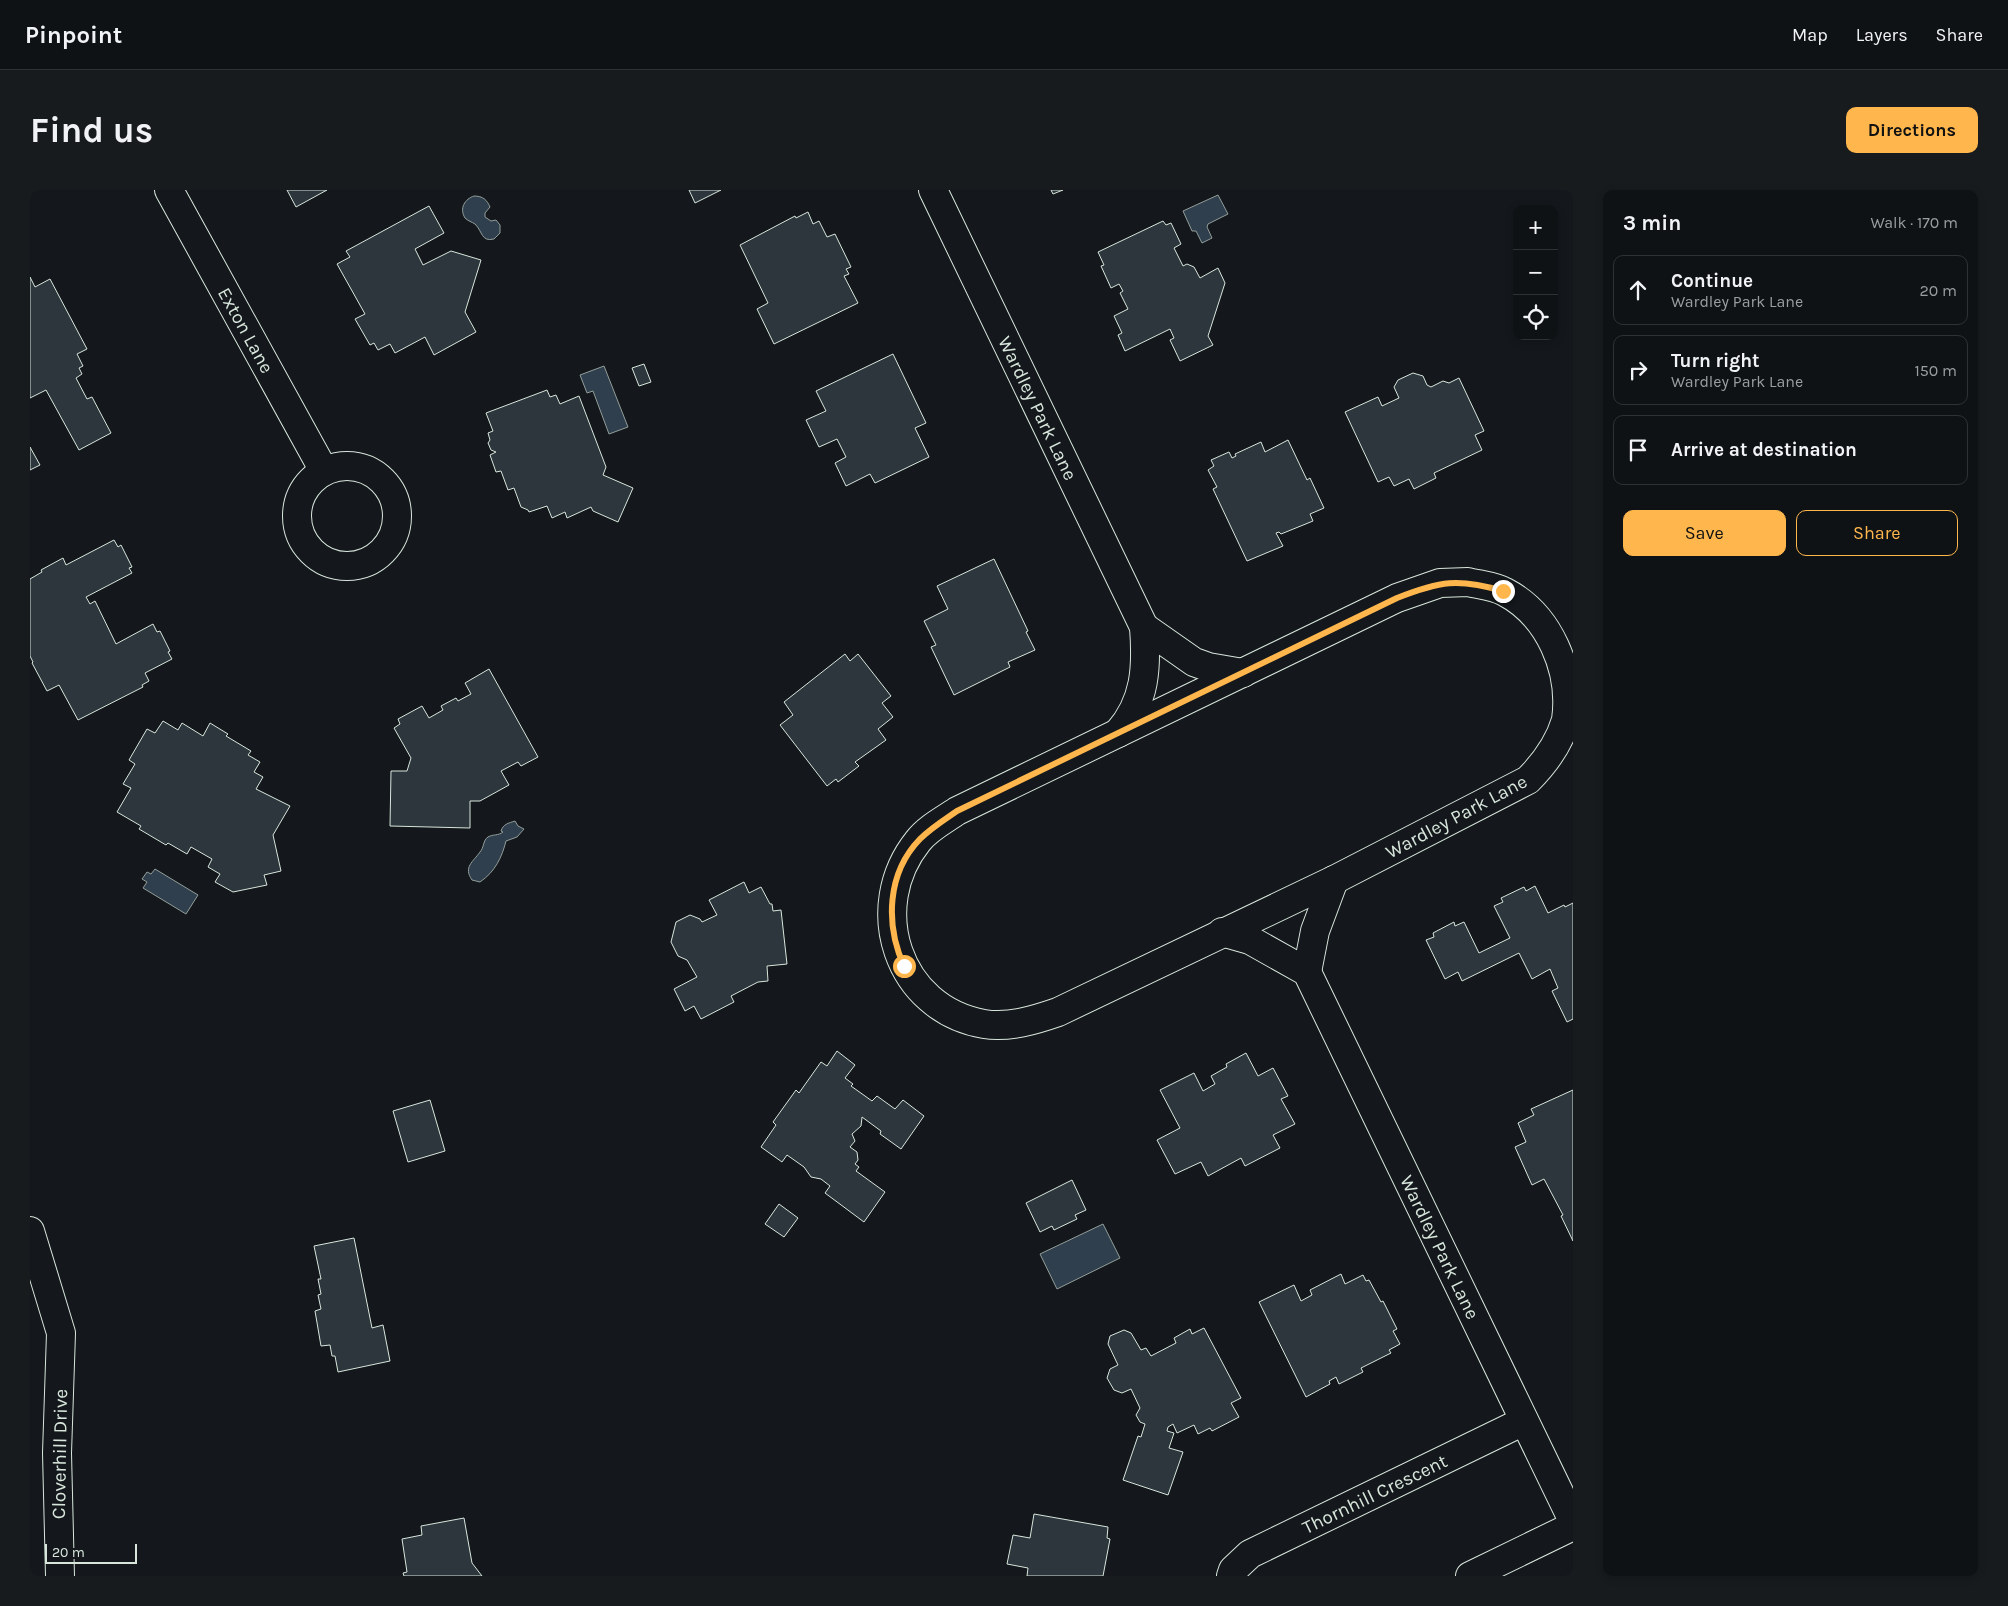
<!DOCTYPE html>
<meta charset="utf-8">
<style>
body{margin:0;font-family:Karla,sans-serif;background:#181b1e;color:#f1f3f6}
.controls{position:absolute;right:15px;top:15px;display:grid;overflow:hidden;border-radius:10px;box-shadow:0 2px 8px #0003}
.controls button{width:45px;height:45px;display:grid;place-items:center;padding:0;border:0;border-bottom:1px solid #2f3234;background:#0f1215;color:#f1f3f6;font:25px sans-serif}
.scale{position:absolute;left:15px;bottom:12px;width:92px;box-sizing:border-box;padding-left:5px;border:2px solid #d8e6dc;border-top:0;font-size:14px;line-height:18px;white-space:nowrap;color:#d8e6dc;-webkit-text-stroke:4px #14181c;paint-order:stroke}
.stop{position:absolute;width:15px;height:15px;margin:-11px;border:4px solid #ffb74d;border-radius:50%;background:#fff}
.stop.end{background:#ffb74d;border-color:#fff;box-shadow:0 1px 5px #0008}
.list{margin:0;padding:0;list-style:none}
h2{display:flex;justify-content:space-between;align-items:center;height:65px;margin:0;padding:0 20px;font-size:21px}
h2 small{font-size:16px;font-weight:400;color:#9b9ea0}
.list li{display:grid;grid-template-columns:32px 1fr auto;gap:15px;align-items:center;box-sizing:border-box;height:70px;margin:0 10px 10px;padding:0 10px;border:1px solid #2f3234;border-radius:10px}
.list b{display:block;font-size:19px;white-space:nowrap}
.list p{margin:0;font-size:16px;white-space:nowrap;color:#9b9ea0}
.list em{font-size:16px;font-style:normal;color:#9b9ea0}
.actions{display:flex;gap:10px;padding:15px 20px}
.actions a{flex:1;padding:11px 0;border:1px solid #ffb74d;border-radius:10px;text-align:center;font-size:18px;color:#ffb74d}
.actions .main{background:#ffb74d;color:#111}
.icon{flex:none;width:28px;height:28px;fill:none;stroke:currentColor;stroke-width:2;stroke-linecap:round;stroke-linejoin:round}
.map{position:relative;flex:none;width:1543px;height:1386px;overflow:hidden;border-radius:10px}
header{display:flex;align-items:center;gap:30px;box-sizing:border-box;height:70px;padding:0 25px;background:#0f1215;border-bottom:1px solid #2f3234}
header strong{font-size:24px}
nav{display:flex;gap:28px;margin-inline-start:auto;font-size:18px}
.intro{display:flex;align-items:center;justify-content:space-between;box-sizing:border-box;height:120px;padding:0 30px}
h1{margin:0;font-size:35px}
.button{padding:12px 22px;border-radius:10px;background:#ffb74d;color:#111;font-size:18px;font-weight:700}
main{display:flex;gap:30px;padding:0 30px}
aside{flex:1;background:#0f1215;border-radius:10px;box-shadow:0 2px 8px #0003}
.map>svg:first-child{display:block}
.water{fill:#2f3f4d;stroke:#939e99}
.building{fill:#2c363c;stroke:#d8e6dc}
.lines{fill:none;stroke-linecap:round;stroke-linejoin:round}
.minor-casing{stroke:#d8e6dc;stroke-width:30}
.minor{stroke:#14181c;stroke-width:28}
.route{stroke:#ffb74d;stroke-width:6}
.labels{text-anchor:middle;stroke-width:4;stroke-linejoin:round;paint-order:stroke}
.street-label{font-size:19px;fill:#d8e6dc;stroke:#14181c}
</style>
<header>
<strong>Pinpoint</strong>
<nav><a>Map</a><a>Layers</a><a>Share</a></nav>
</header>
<div class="intro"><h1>Find us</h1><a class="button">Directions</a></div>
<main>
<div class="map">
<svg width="1543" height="1386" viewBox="0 0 1543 1386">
<rect width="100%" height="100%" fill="#14181c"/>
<g class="water">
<path d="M1188 5 1198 24 1178 34 1177 37 1182 48 1172 53 1166 41H1162L1153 21Z"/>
<path d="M444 6C453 6 457 10 460 17L455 23V27L461 31 466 30 470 35V43L464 49C451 52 453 42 445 34 442 32 438 31 435 28 429 18 435 9 444 6Z"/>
<path d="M574 176 598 237 579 244 563 201 557 203 550 185Z"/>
<path d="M485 631 488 636 494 639 487 647 476 651C472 667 465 682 450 692L442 690C433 677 443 672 450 662 454 658 453 650 458 647 463 644 468 646 473 642L471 641C473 634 479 633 485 631Z"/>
<path d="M125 679 168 705 156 724 113 698 117 692 112 689 117 682 121 684Z"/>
<path d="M1073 1034 1090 1068 1027 1099 1010 1064Z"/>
</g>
<g class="building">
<path d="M257 0H297L266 17Z"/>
<path d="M659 0H691L665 13Z"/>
<path d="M1021 0H1033L1023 4Z"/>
<path d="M399 16 414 43 385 59 393 75 421 61 451 70 435 122 446 142 404 165 395 147 365 163 360 154 348 160 344 153 340 155 325 129 335 124 307 74 320 67 316 61Z"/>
<path d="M778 22 783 34 789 31 797 47 805 44 821 77 816 79 819 84 814 86 828 113 744 154 727 119 738 113 710 55 765 26 766 28Z"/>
<path d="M1133 31 1136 35 1141 33 1151 54 1144 58 1153 76 1157 74 1164 77 1170 88 1188 78 1195 93 1178 146 1183 155 1150 171 1140 150 1144 148 1140 139 1095 161 1088 145 1092 143 1084 126 1098 119 1090 103 1093 101 1089 94 1081 98 1071 76 1074 75 1068 62Z"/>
<path d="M0 87 5 97 20 89 57 159 47 164 53 176 49 178 52 184 46 188 57 209 62 207 81 243 49 260 16 200 0 208Z"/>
<path d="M863 164 896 233 885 238 899 267 845 293 840 284 816 296 805 273 816 267 807 249 789 257 776 230 796 221 786 201Z"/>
<path d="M614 174 621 192 609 196 602 178Z"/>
<path d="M1383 183 1393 186 1397 195 1401 197 1413 191 1419 193 1429 188 1454 241 1445 245 1452 260 1404 283 1406 288 1384 299 1379 289 1364 296 1359 287 1348 292 1315 222 1348 207 1352 216 1369 208 1364 197 1368 190Z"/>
<path d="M517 200 520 207 526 205 530 214 549 206 576 277 573 285 603 298 588 332 563 321 561 317 537 328 535 322 522 328 517 316 499 322 498 320 491 317 484 298 478 300 471 281 466 282 460 265 466 262 461 260 458 253 460 250 458 243 463 241 456 223Z"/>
<path d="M1258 250 1277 290 1280 288 1294 318 1280 324 1283 331 1251 344 1249 342 1246 343 1253 356 1217 371 1183 299 1187 297 1178 280 1184 276 1181 270 1199 262 1202 268 1206 266 1205 264 1231 252 1235 262Z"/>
<path d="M0 257 10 275 0 280Z"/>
<path d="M84 350 88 357 91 355 102 377 99 378 102 383 56 407 60 414 65 411 86 454 123 434 127 442 130 441 140 461 138 462 142 469 115 483 119 491 112 495 113 497 48 530 29 495 17 501 2 473 3 472 0 466V389L12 382 11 380 33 368 36 375Z"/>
<path d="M964 369 998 441 996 442 1005 460 978 472 980 477 924 505 901 457 906 455 894 431 918 419 907 396Z"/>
<path d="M815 464 820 471 828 464 861 506 852 513 863 527 848 539 856 550 825 572 829 576 808 592 806 589 797 596 750 535 763 525 754 512Z"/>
<path d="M459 479 508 567 491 576 488 572 471 581 479 595 450 611H440V638L360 636 361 581H377L381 568 364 538 370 534 368 529 392 516 399 528 413 520 411 516 426 508 428 511 441 504 435 493Z"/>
<path d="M133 531 148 540 152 533 173 546 180 533 198 544 196 546 221 561 218 565 230 572 224 582 233 587 226 599 260 616 243 645 251 681 234 685 237 695 203 702 185 692 190 684 178 677 182 669 161 657 157 664 138 653 136 655 109 639 111 636 87 622 101 598 93 594 105 574 99 570 117 539 125 543Z"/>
<path d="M714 692 719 703 731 697 740 714H742L743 721 751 720 757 774 737 776 738 791 728 792 701 806 704 812 671 829 664 816 655 821 644 799 667 787 657 770 648 766 641 752 646 732 660 725 670 729 672 732 687 725 679 710Z"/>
<path d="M1505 696 1518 723 1534 715 1535 717 1543 713V829L1537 832 1522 801 1528 798 1520 779 1502 789 1489 763 1432 791 1428 782 1415 789 1396 750 1404 747 1403 743 1424 732 1425 736 1434 732 1449 763 1480 748 1464 716 1473 712 1471 708 1494 697 1496 701Z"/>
<path d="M807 861 825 875 815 888 823 894 821 896 842 911 847 906 865 919 873 910 894 926 871 959 850 944 851 941 832 927 831 936 822 944 825 951 820 957 827 962 828 970 825 974 829 977 826 981 855 1002 834 1032 795 1003 800 996 791 989 781 987 774 977 757 965 752 972 731 957 746 935 743 932 766 900 769 903 791 872 797 876Z"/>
<path d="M1216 863 1228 886 1243 878 1258 906 1251 909 1265 934 1243 945 1250 958 1215 976 1211 968 1178 986 1171 972 1145 984 1127 950 1150 938 1130 900 1164 883 1173 901 1185 894 1181 886 1197 877 1196 874Z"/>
<path d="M1543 900V1051L1531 1026 1533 1025 1514 989 1502 995 1485 957 1496 952 1488 933 1504 925 1501 919Z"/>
<path d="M400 910 415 961 378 972 363 921Z"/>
<path d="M1042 990 1056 1020 1045 1025 1047 1029 1024 1040 1022 1036 1010 1042 996 1013Z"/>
<path d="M749 1014 768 1028 754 1047 735 1034Z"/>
<path d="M324 1048 342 1138 353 1135 360 1171 308 1182 305 1166H302L300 1155 291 1156 285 1121 291 1119 288 1105 291 1104 288 1089H291L284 1056Z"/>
<path d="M1311 1084 1315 1094 1333 1085 1336 1091 1339 1090 1351 1112 1353 1111 1367 1139 1363 1141 1370 1154 1359 1160 1361 1163 1331 1178 1333 1182 1309 1194 1306 1187 1299 1191 1300 1194 1276 1207 1229 1112 1264 1095 1271 1111 1282 1105 1280 1100Z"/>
<path d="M1174 1138 1211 1208 1201 1213 1209 1227 1182 1241 1180 1238 1168 1244 1164 1235 1147 1243 1143 1234 1138 1237 1137 1241 1144 1243 1139 1258 1153 1262 1138 1305 1093 1290 1108 1246 1111 1247 1115 1234 1110 1232 1106 1225 1110 1218 1101 1199 1092 1203 1084 1200 1077 1188 1080 1179 1088 1175 1078 1154 1080 1146 1094 1140 1101 1143 1111 1160 1116 1158 1121 1166 1146 1153 1144 1148 1160 1139 1162 1144Z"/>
<path d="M1004 1324 1078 1337 1077 1348 1080 1349 1073 1386H997L998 1378 977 1374 983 1345 1000 1348Z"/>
<path d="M434 1328 442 1373 452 1386H374L373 1383 377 1382 372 1349 392 1345 391 1336Z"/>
</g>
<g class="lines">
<defs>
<g id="minor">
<path id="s1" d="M139 0 294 281"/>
<path id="s2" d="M903 0 1114 437C1117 477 1116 511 1088 543"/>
<circle cx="317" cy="326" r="50"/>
<path d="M1438 392C1450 395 1464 396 1475 402 1519 425 1543 480 1536 530 1529 554 1515 573 1498 590L1304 690 1028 822C1005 830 979 838 954 834 867 819 835 717 888 651 898 638 914 630 927 621L1367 408 1410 393Z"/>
<path d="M1114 437 1164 472 1178 477 1213 483"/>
<path id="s3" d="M1192 742 1220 750 1277 782 1543 1331"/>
<path d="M1277 782 1285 741 1304 690"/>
<path d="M0 1041 31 1143 27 1263 30 1386"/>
<path id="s4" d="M1201 1386 1203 1380 1220 1364 1494 1231"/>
<path d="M1440 1386 1543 1336"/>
</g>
</defs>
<use href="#minor" class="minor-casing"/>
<use href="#minor" class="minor"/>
</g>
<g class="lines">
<path class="route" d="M874 776C855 734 857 683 890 649 901 638 914 630 927 621L1367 408C1410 391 1428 388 1473 401"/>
</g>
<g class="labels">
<g class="street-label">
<text dy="7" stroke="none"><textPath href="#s1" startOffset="160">Exton Lane</textPath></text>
<text dy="7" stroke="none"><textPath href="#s2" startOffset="242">Wardley Park Lane</textPath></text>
<text transform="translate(1426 626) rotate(-28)" y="7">Wardley Park Lane</text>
<text dy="7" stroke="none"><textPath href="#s3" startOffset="400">Wardley Park Lane</textPath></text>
<text transform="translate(29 1264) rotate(-89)" y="7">Cloverhill Drive</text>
<text dy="7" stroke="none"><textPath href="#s4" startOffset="168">Thornhill Crescent</textPath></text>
</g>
</g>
</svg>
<div class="controls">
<button>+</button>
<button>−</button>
<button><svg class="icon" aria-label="locate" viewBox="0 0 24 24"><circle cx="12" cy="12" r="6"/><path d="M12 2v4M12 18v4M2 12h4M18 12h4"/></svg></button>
</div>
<div class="scale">20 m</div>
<div class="stop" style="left:874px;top:776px"></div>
<div class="stop end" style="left:1473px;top:401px"></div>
</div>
<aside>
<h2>3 min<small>Walk · 170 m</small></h2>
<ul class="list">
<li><svg class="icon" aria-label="ahead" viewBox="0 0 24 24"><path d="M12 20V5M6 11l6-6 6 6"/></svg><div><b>Continue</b><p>Wardley Park Lane</p></div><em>20 m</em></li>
<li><svg class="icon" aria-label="right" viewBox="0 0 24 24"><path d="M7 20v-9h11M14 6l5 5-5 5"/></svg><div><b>Turn right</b><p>Wardley Park Lane</p></div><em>150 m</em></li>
<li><svg class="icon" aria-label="arrive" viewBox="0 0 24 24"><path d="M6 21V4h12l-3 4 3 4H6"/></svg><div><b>Arrive at destination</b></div></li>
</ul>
<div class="actions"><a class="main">Save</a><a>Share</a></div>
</aside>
</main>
